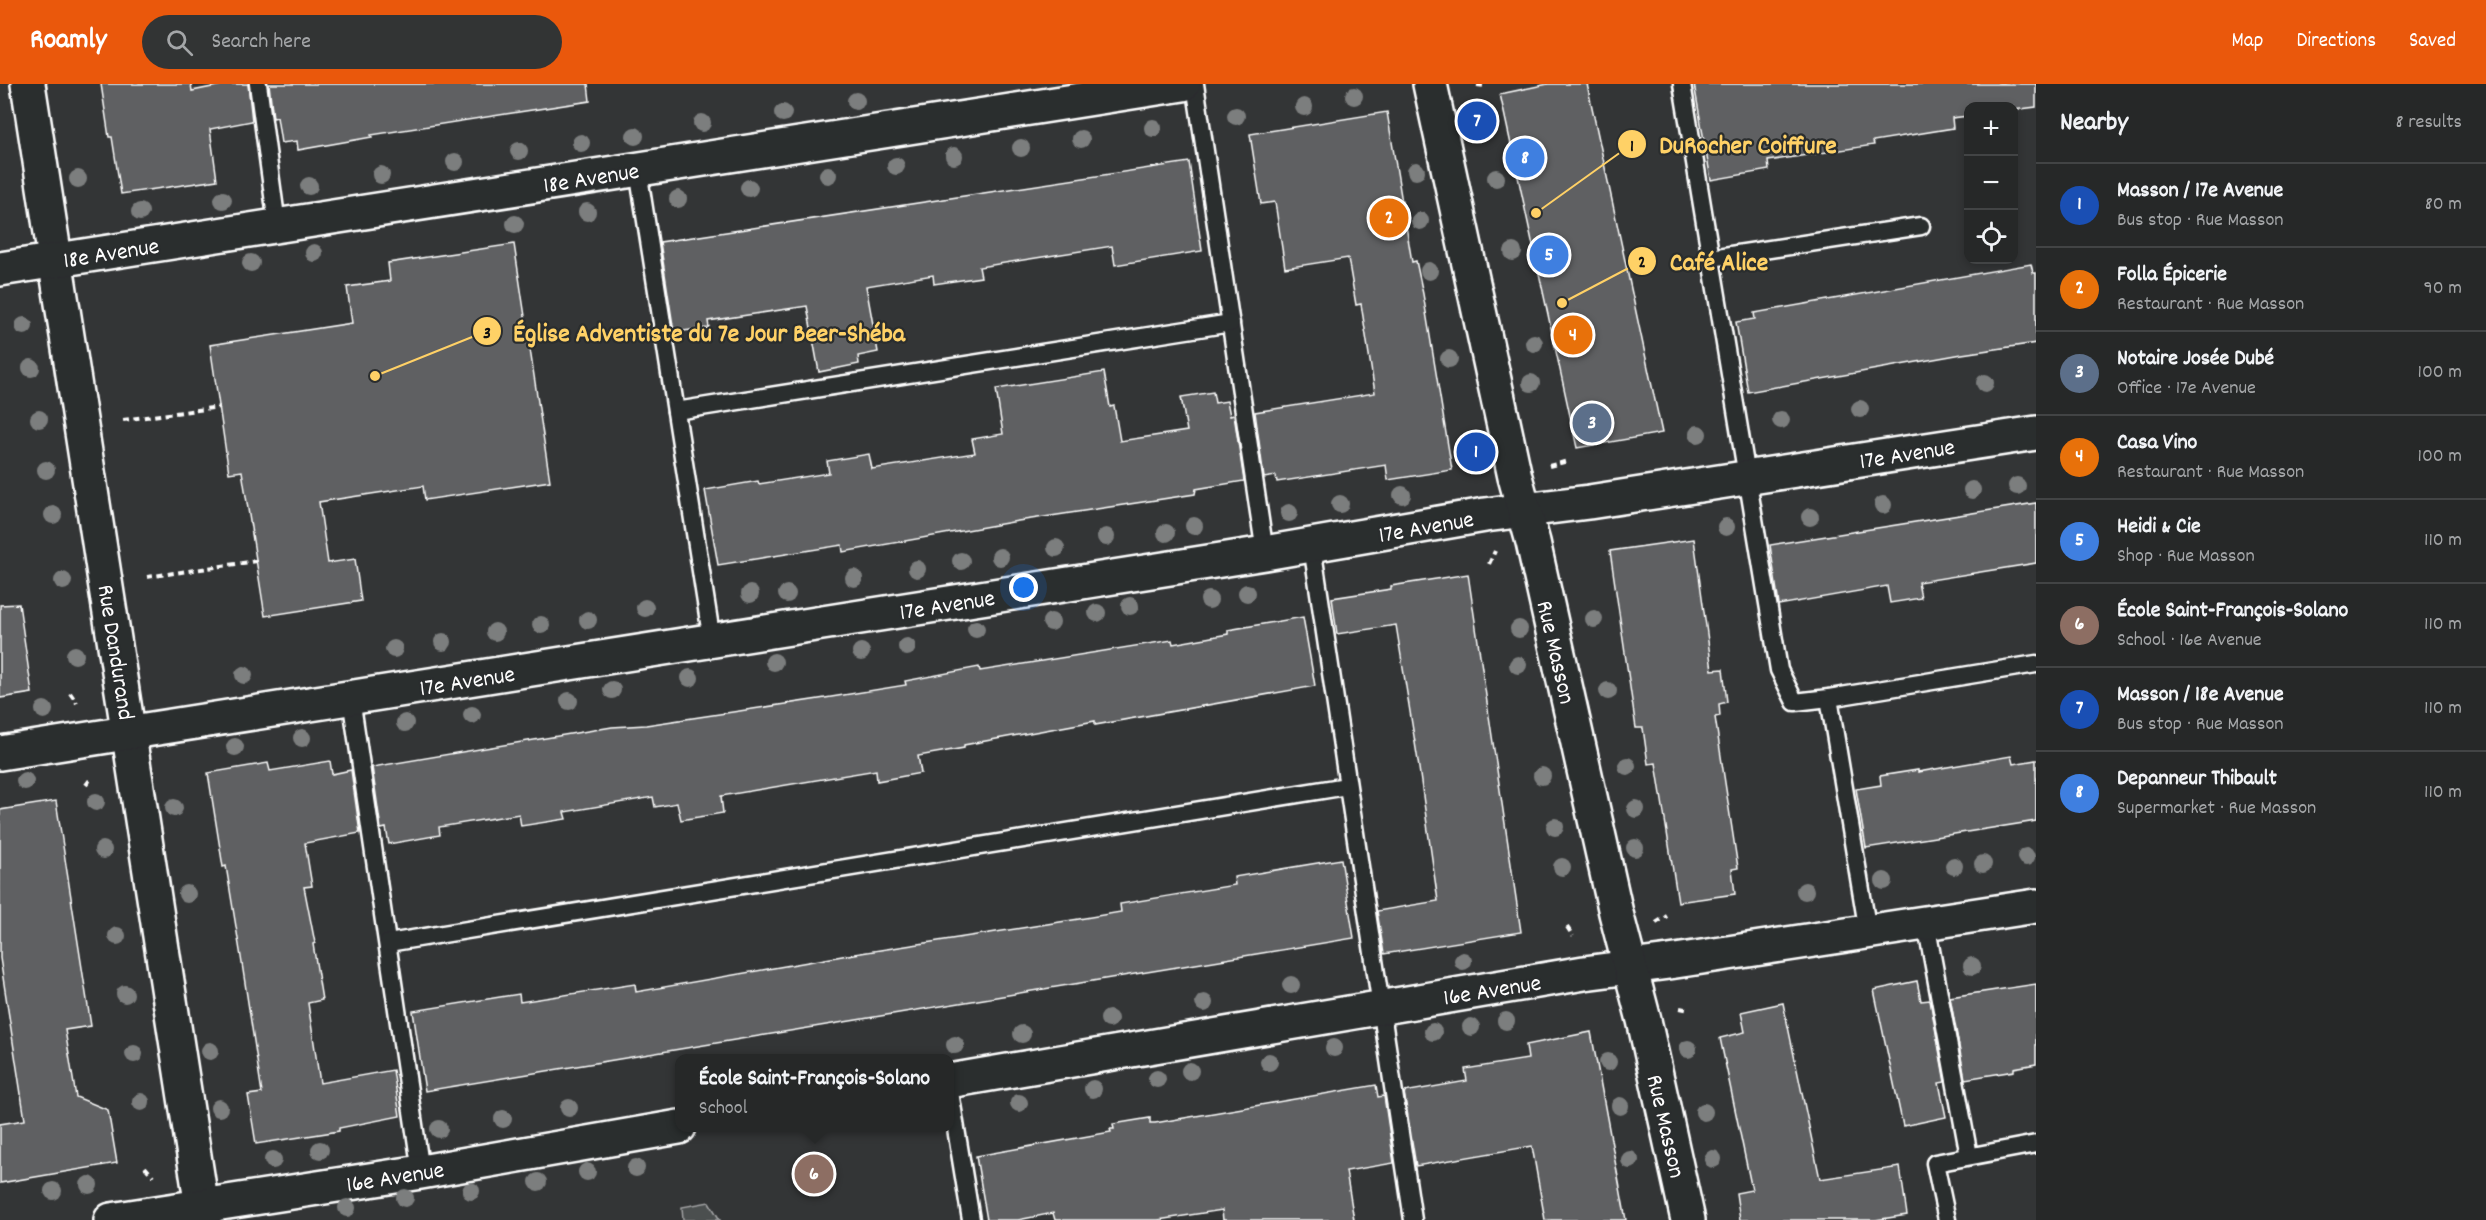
<!DOCTYPE html>
<meta charset="utf-8">
<style>
body{margin:0;font-family:Dekko,sans-serif;background:#323434;color:#f1f3f6}
.controls{position:absolute;right:18px;top:18px;display:grid;overflow:hidden;border-radius:12px;box-shadow:0 3px 9px #0003}
.controls button{width:54px;height:54px;display:grid;place-items:center;padding:0;border:0;border-bottom:2px solid #424445;background:#262828;color:#f1f3f6;font:30px sans-serif}
.you{position:absolute;left:1024px;top:504px;width:21px;height:21px;margin:-15px;border:4px solid #fff;border-radius:50%;background:#1a73e8;box-shadow:0 0 0 9px #1a73e833}
.badge{display:grid;place-items:center;width:39px;height:39px;border-radius:50%;background:#ea580c;color:#fff;font-size:20px;font-weight:700}
.pin{position:absolute;translate:-50% -50%;border:3px solid #fff;box-shadow:0 2px 6px #0006}
.popup{position:absolute;left:675px;top:970px;width:279px;height:78px;box-sizing:border-box;display:grid;place-content:center;border-radius:12px;background:#262828;filter:drop-shadow(0 2px 4px #0005);font-size:20px;white-space:nowrap;color:#a4a6a8}
.popup b{font-size:22px;color:#f1f3f6}
.popup::after{content:'';position:absolute;left:50%;top:100%;margin-left:-12px;border:12px solid transparent;border-top-color:#262828}
.list{margin:0;padding:0;list-style:none}
h2{display:flex;justify-content:space-between;align-items:center;height:78px;margin:0;padding:0 24px;font-size:26px}
h2 small{font-size:20px;font-weight:400;color:#a4a6a8}
.list li{display:grid;grid-template-columns:39px 1fr auto;gap:18px;align-items:center;box-sizing:border-box;height:84px;padding:0 24px;border-top:2px solid #424445}
.list b{display:block;font-size:22px;white-space:nowrap}
.list p{margin:0;font-size:20px;white-space:nowrap;color:#a4a6a8}
.list em{font-size:20px;font-style:normal;color:#a4a6a8}
.icon{flex:none;width:33px;height:33px;fill:none;stroke:currentColor;stroke-width:2;stroke-linecap:round;stroke-linejoin:round}
.map{position:relative;flex:none;width:2036px;height:1136px;overflow:hidden}
header{display:flex;align-items:center;gap:36px;box-sizing:border-box;height:84px;padding:0 30px;background:#ea580c;color:#fff}
header strong{font-size:28px}
nav{display:flex;gap:33px;margin-inline-start:auto;font-size:21px}
.search{width:420px;height:54px;background:#323434;display:flex;align-items:center;gap:15px;box-sizing:border-box;padding:0 21px;border-radius:33px;color:#a4a6a8;font-size:22px}
main{display:flex}
aside{flex:1;background:#262828}
.map>svg:first-child{display:block}
.green{fill:#4c4f50;stroke:#a6a7a8;stroke-width:1.5}
.building{fill:#5f6162;stroke:#fff;stroke-width:1.5}
.lines{fill:none;stroke-linecap:round;stroke-linejoin:round}
.service-casing{stroke:#fff;stroke-width:21}
.minor-casing{stroke:#fff;stroke-width:38}
.tertiary-casing{stroke:#fff;stroke-width:38}
.path{stroke:#fff;stroke-width:4;stroke-dasharray:6 4.5;stroke-linecap:butt}
.service{stroke:#2a2d2e;stroke-width:16}
.minor{stroke:#2a2d2e;stroke-width:33}
.tertiary{stroke:#2a2d2e;stroke-width:33}
.tree{fill:#7c7e7e}
.labels{text-anchor:middle;stroke-width:4.5;stroke-linejoin:round;paint-order:stroke}
.street-label{font-size:24px;fill:#fff;stroke:#2a2d2e}
.leader{fill:none;stroke:#ffd166;stroke-width:2}
.callout-dot{fill:#ffd166;stroke:#2a2d2e;stroke-width:2}
.mark-label{font-size:18px;text-anchor:middle;font-weight:bold;fill:#111}
.callout-label{font-size:26px;text-anchor:middle;font-weight:bold;fill:#ffd166;stroke:#2a2d2e;stroke-width:4.5;stroke-linejoin:round;paint-order:stroke}
</style>
<header>
<strong>Roamly</strong>
<div class="search"><svg class="icon" aria-label="search" viewBox="0 0 24 24"><circle cx="10" cy="10" r="6"/><path d="M15 15l6 6"/></svg>Search here</div>
<nav><a>Map</a><a>Directions</a><a>Saved</a></nav>
</header>
<main>
<div class="map">
<svg width="2036" height="1136" viewBox="0 0 2036 1136">
<rect width="100%" height="100%" fill="#333536"/>
<filter id="ink" filterUnits="userSpaceOnUse"><feTurbulence type="fractalNoise" baseFrequency=".0167" numOctaves="2"/><feDisplacementMap in="SourceGraphic" scale="12" xChannelSelector="R" yChannelSelector="G"/><feConvolveMatrix kernelMatrix="1 2 1 2 8 2 1 2 1" color-interpolation-filters="sRGB"/></filter>
<g filter="url(#ink)">
<path class="green" d="M709 1118 720 1136H683L682 1123Z"/>
<g class="building">
<path d="M101 0H191L192 7 227 0H248L252 37 210 45 217 96 121 110 112 53H109Z"/>
<path d="M269 0H588L590 17 371 51 372 53 298 66 297 57 281 59 277 33 273 34Z"/>
<path d="M1548 0H1587L1662 349 1577 364 1500 10Z"/>
<path d="M1694 0H2036V23L2013 26V22H1968V32L1952 34 1953 44 1873 57 1874 61 1768 77 1769 86 1711 96Z"/>
<path d="M1387 28 1412 178 1416 177 1423 210 1452 386 1388 396 1386 381 1277 398 1276 392 1264 394 1255 328 1375 309 1361 220 1356 221 1348 174 1285 184 1275 118 1261 120 1250 50Z"/>
<path d="M1189 78 1202 167 1115 181 1112 162 979 183 981 193 934 200 933 191 866 202 878 268 858 272 859 280 819 288 807 222 708 237 709 244 674 248 660 158Z"/>
<path d="M514 160 550 397 425 416 423 402 319 418 328 479 355 475 361 517 265 532 242 387 229 389 210 261 352 239 347 203 390 197 388 179Z"/>
<path d="M2031 180 2033 189H2036V259L1962 270 1748 308 1736 238 1755 235 1754 229Z"/>
<path d="M1104 288 1110 323 1114 322 1120 357 1187 347 1181 313 1213 308 1215 319 1227 317 1230 332 1234 331 1244 397 1196 405 1195 410 1018 437 843 468 842 461 718 481 705 406 758 397 759 400 829 389 827 377 869 370 872 385 975 369 972 355 1003 350 996 305Z"/>
<path d="M2036 419V479L1918 498 1921 514 1890 519 1887 502 1779 521 1770 461Z"/>
<path d="M1694 455 1712 586 1723 585 1727 618 1719 620 1720 632 1715 633 1738 784 1732 785 1735 810 1678 818 1656 679 1648 680 1643 644H1636L1610 467Z"/>
<path d="M1468 490 1521 848 1384 870 1377 827 1438 817 1418 677 1396 541 1337 550 1332 514 1391 505V502Z"/>
<path d="M19 520 32 609 0 614V521Z"/>
<path d="M1303 533 1315 602 1095 641V637L964 661V664L918 672 921 689 877 697 876 686 721 712 723 729 681 736 677 719 655 723 653 713 564 728 566 735 521 742 519 730 439 743 440 751 389 760 386 744 381 745 372 683 612 643 646 641 819 615 906 601 905 597 979 583 980 587 1172 556 1173 560 1228 550V546Z"/>
<path d="M2011 672 2013 680 2036 676V737L1866 764 1856 705 1881 701 1880 692 1918 686V688Z"/>
<path d="M330 677 332 690 351 686 360 749 305 759 312 802 304 803 315 859 313 860 322 916 308 919 320 999 393 986 400 1032 339 1044V1047L256 1060 248 1011 262 1009 241 873 226 782 223 783 208 689 268 679 270 687Z"/>
<path d="M56 717 91 942 65 946 76 1013 108 1026 117 1079 0 1099V1040L25 1036 0 874V726Z"/>
<path d="M1341 775 1354 854 425 1007 413 927 519 910 520 918 635 900 636 908 848 871 1079 835 1121 828 1120 820 1235 801 1234 793Z"/>
<path d="M1917 897 1921 917 1930 916 1945 998 1939 999 1946 1033 1903 1042 1874 906Z"/>
<path d="M2036 900V980L2014 984V987L1965 995 1950 913Z"/>
<path d="M1783 919 1820 1095 1900 1083 1907 1131 1875 1136H1740L1736 1109 1752 1106 1720 954 1745 948 1741 928Z"/>
<path d="M1591 948 1626 1136H1545L1532 1062 1416 1082 1404 1008 1467 997 1465 985 1528 975 1526 961Z"/>
<path d="M1376 1001 1378 1013 1384 1012 1394 1079 1346 1087 1354 1136H1223L1222 1126 1158 1136H1055L1053 1129 1018 1136H987L976 1072 1111 1048 1110 1045H1114L1113 1040 1150 1034V1039H1155Z"/>
</g>
<g class="lines">
<defs>
<g id="service">
<path d="M258 0 277 141"/>
<path d="M1195 0 1265 469"/>
<path d="M1682 0 1779 586 1795 618 1829 614"/>
<path d="M638 86 712 557"/>
<path d="M1711 174 1921 142"/>
<path d="M676 327 1231 239"/>
<path d="M1312 462 1413 1136"/>
<path d="M351 614 421 1088"/>
<path d="M1926 839 1969 1072"/>
<path d="M1868 848 1829 614 2036 580"/>
<path d="M388 859 1347 702"/>
<path d="M949 1002 971 1136"/>
<path d="M1947 1136 1935 1079 2036 1060"/>
</g>
<g id="minor">
<path d="M28 0 204 1136"/>
<path d="M0 185 1183 0"/>
<path d="M0 669 1265 469 1485 431 1589 418 2036 349"/>
<path d="M949 997 1584 889 1669 878 2036 822"/>
<path d="M111 1136 421 1088 679 1043"/>
</g>
<path id="tertiary" d="M1430 0 1515 393 1533 458 1616 829 1644 936 1688 1136"/>
</defs>
<use href="#service" class="service-casing"/>
<use href="#minor" class="minor-casing"/>
<use href="#tertiary" class="tertiary-casing"/>
<g class="path">
<path d="M1477 1 1485 2"/>
<path d="M123 336 220 323"/>
<path d="M1549 382 1568 377"/>
<path d="M1489 480 1495 467"/>
<path d="M147 493 256 477"/>
<path d="M70 609 77 619"/>
<path d="M86 701 92 693"/>
<path d="M1656 839 1667 832"/>
<path d="M1567 843 1573 852"/>
<path d="M1680 924 1690 926"/>
<path d="M145 1083 153 1092"/>
</g>
<use href="#service" class="service"/>
<use href="#minor" class="minor"/>
<use href="#tertiary" class="tertiary"/>
</g>
<g class="tree">
<circle cx="1354" cy="12" r="9"/>
<circle cx="856" cy="17" r="9"/>
<circle cx="1304" cy="23" r="9"/>
<circle cx="783" cy="29" r="9"/>
<circle cx="1236" cy="32" r="9"/>
<circle cx="702" cy="39" r="9"/>
<circle cx="1153" cy="44" r="9"/>
<circle cx="635" cy="52" r="9"/>
<circle cx="1081" cy="55" r="9"/>
<circle cx="581" cy="59" r="9"/>
<circle cx="1021" cy="64" r="9"/>
<circle cx="519" cy="67" r="9"/>
<circle cx="954" cy="72" r="9"/>
<circle cx="455" cy="78" r="9"/>
<circle cx="896" cy="82" r="9"/>
<circle cx="1416" cy="87" r="9"/>
<circle cx="381" cy="91" r="9"/>
<circle cx="828" cy="91" r="9"/>
<circle cx="1496" cy="94" r="9"/>
<circle cx="78" cy="95" r="9"/>
<circle cx="309" cy="102" r="9"/>
<circle cx="749" cy="104" r="9"/>
<circle cx="678" cy="115" r="9"/>
<circle cx="223" cy="116" r="9"/>
<circle cx="140" cy="128" r="9"/>
<circle cx="587" cy="128" r="9"/>
<circle cx="1420" cy="137" r="9"/>
<circle cx="515" cy="140" r="9"/>
<circle cx="1513" cy="168" r="9"/>
<circle cx="314" cy="169" r="9"/>
<circle cx="251" cy="179" r="9"/>
<circle cx="1429" cy="187" r="9"/>
<circle cx="24" cy="242" r="9"/>
<circle cx="1534" cy="259" r="9"/>
<circle cx="1449" cy="275" r="9"/>
<circle cx="31" cy="284" r="9"/>
<circle cx="1531" cy="299" r="9"/>
<circle cx="1985" cy="299" r="9"/>
<circle cx="1860" cy="325" r="9"/>
<circle cx="39" cy="335" r="9"/>
<circle cx="1781" cy="336" r="9"/>
<circle cx="1698" cy="350" r="9"/>
<circle cx="46" cy="386" r="9"/>
<circle cx="2017" cy="402" r="9"/>
<circle cx="1972" cy="406" r="9"/>
<circle cx="1402" cy="411" r="9"/>
<circle cx="1340" cy="420" r="9"/>
<circle cx="1883" cy="421" r="9"/>
<circle cx="1289" cy="429" r="9"/>
<circle cx="53" cy="431" r="9"/>
<circle cx="1810" cy="433" r="9"/>
<circle cx="1194" cy="442" r="9"/>
<circle cx="1726" cy="443" r="9"/>
<circle cx="1166" cy="449" r="9"/>
<circle cx="1106" cy="453" r="9"/>
<circle cx="1056" cy="464" r="9"/>
<circle cx="1000" cy="473" r="9"/>
<circle cx="961" cy="477" r="9"/>
<circle cx="917" cy="485" r="9"/>
<circle cx="854" cy="494" r="9"/>
<circle cx="63" cy="497" r="9"/>
<circle cx="1247" cy="509" r="9"/>
<circle cx="750" cy="510" r="9"/>
<circle cx="787" cy="510" r="9"/>
<circle cx="1209" cy="516" r="9"/>
<circle cx="1130" cy="522" r="9"/>
<circle cx="645" cy="524" r="9"/>
<circle cx="1097" cy="529" r="9"/>
<circle cx="1594" cy="535" r="9"/>
<circle cx="588" cy="536" r="9"/>
<circle cx="1051" cy="538" r="9"/>
<circle cx="541" cy="541" r="9"/>
<circle cx="976" cy="545" r="9"/>
<circle cx="1519" cy="545" r="9"/>
<circle cx="495" cy="548" r="9"/>
<circle cx="443" cy="558" r="9"/>
<circle cx="907" cy="563" r="9"/>
<circle cx="394" cy="565" r="9"/>
<circle cx="861" cy="568" r="9"/>
<circle cx="75" cy="571" r="9"/>
<circle cx="774" cy="578" r="9"/>
<circle cx="1518" cy="581" r="9"/>
<circle cx="244" cy="591" r="9"/>
<circle cx="690" cy="594" r="9"/>
<circle cx="612" cy="606" r="9"/>
<circle cx="1608" cy="607" r="9"/>
<circle cx="569" cy="617" r="9"/>
<circle cx="44" cy="626" r="9"/>
<circle cx="472" cy="631" r="9"/>
<circle cx="405" cy="639" r="9"/>
<circle cx="302" cy="654" r="9"/>
<circle cx="235" cy="663" r="9"/>
<circle cx="1627" cy="682" r="9"/>
<circle cx="1542" cy="692" r="9"/>
<circle cx="25" cy="697" r="9"/>
<circle cx="96" cy="718" r="9"/>
<circle cx="174" cy="724" r="9"/>
<circle cx="1636" cy="725" r="9"/>
<circle cx="1555" cy="743" r="9"/>
<circle cx="1635" cy="764" r="9"/>
<circle cx="103" cy="766" r="9"/>
<circle cx="2026" cy="773" r="9"/>
<circle cx="1983" cy="780" r="9"/>
<circle cx="1954" cy="782" r="9"/>
<circle cx="1562" cy="783" r="9"/>
<circle cx="1884" cy="797" r="9"/>
<circle cx="1805" cy="807" r="9"/>
<circle cx="187" cy="810" r="9"/>
<circle cx="117" cy="852" r="9"/>
<circle cx="1463" cy="877" r="9"/>
<circle cx="1972" cy="882" r="9"/>
<circle cx="1291" cy="901" r="9"/>
<circle cx="125" cy="910" r="9"/>
<circle cx="1204" cy="919" r="9"/>
<circle cx="1109" cy="935" r="9"/>
<circle cx="1506" cy="937" r="9"/>
<circle cx="1471" cy="943" r="9"/>
<circle cx="1433" cy="948" r="9"/>
<circle cx="1022" cy="950" r="9"/>
<circle cx="955" cy="961" r="9"/>
<circle cx="1334" cy="964" r="9"/>
<circle cx="1688" cy="965" r="9"/>
<circle cx="210" cy="967" r="9"/>
<circle cx="134" cy="970" r="9"/>
<circle cx="1269" cy="978" r="9"/>
<circle cx="1608" cy="978" r="9"/>
<circle cx="1190" cy="987" r="9"/>
<circle cx="1157" cy="995" r="9"/>
<circle cx="1093" cy="1005" r="9"/>
<circle cx="141" cy="1018" r="9"/>
<circle cx="1019" cy="1019" r="9"/>
<circle cx="1620" cy="1022" r="9"/>
<circle cx="219" cy="1024" r="9"/>
<circle cx="569" cy="1024" r="9"/>
<circle cx="1704" cy="1028" r="9"/>
<circle cx="503" cy="1035" r="9"/>
<circle cx="439" cy="1045" r="9"/>
<circle cx="320" cy="1066" r="9"/>
<circle cx="1713" cy="1075" r="9"/>
<circle cx="273" cy="1076" r="9"/>
<circle cx="1630" cy="1076" r="9"/>
<circle cx="636" cy="1084" r="9"/>
<circle cx="587" cy="1088" r="9"/>
<circle cx="538" cy="1098" r="9"/>
<circle cx="89" cy="1101" r="9"/>
<circle cx="53" cy="1107" r="9"/>
<circle cx="471" cy="1107" r="9"/>
<circle cx="405" cy="1114" r="9"/>
<circle cx="347" cy="1124" r="9"/>
</g>
</g>
<g class="labels">
<g class="street-label">
<text transform="translate(591 93) rotate(-9)" y="8">18e Avenue</text>
<text transform="translate(111 168) rotate(-9)" y="8">18e Avenue</text>
<text transform="translate(1907 369) rotate(-9)" y="8">17e Avenue</text>
<text transform="translate(1426 442) rotate(-10)" y="8">17e Avenue</text>
<text transform="translate(947 520) rotate(-9)" y="8">17e Avenue</text>
<text transform="translate(117 568) rotate(81)" y="8">Rue Dandurand</text>
<text transform="translate(1557 568) rotate(77)" y="8">Rue Masson</text>
<text transform="translate(467 596) rotate(-9)" y="8">17e Avenue</text>
<text transform="translate(1492 905) rotate(-9)" y="8">16e Avenue</text>
<text transform="translate(1667 1042) rotate(77)" y="8">Rue Masson</text>
<text transform="translate(395 1092) rotate(-9)" y="8">16e Avenue</text>
</g>
</g>
<path class="leader" d="M1536 129L1632 60M1562 219L1642 177M375 292L487 247"/>
<g class="callout-dot">
<circle cx="1536" cy="129" r="6"/>
<circle cx="1562" cy="219" r="6"/>
<circle cx="375" cy="292" r="6"/>
<circle cx="1632" cy="60" r="15"/>
<circle cx="1642" cy="177" r="15"/>
<circle cx="487" cy="247" r="15"/>
</g>
<g class="mark-label">
<text x="1632" y="67">1</text>
<text x="1642" y="183">2</text>
<text x="487" y="254">3</text>
</g>
<g class="callout-label">
<text x="1748" y="69">DuRocher Coiffure</text>
<text x="1719" y="186">Café Alice</text>
<text x="709" y="257">Église Adventiste du 7e Jour Beer-Shéba</text>
</g>
</svg>
<div class="controls">
<button>+</button>
<button>−</button>
<button><svg class="icon" aria-label="locate" viewBox="0 0 24 24"><circle cx="12" cy="12" r="6"/><path d="M12 2v4M12 18v4M2 12h4M18 12h4"/></svg></button>
</div>
<div class="you"></div>
<div class="pin badge" style="left:1476px;top:368px;background:#1a4fb4">1</div>
<div class="pin badge" style="left:1389px;top:134px;background:#e8710a">2</div>
<div class="pin badge" style="left:1592px;top:339px;background:#5c6f8a">3</div>
<div class="pin badge" style="left:1573px;top:251px;background:#e8710a">4</div>
<div class="pin badge" style="left:1549px;top:171px;background:#3f7fe0">5</div>
<div class="pin badge" style="left:814px;top:1090px;background:#8d6e63">6</div>
<div class="popup"><b>École Saint-François-Solano</b>School</div>
<div class="pin badge" style="left:1477px;top:37px;background:#1a4fb4">7</div>
<div class="pin badge" style="left:1525px;top:74px;background:#3f7fe0">8</div>
</div>
<aside>
<h2>Nearby<small>8 results</small></h2>
<ul class="list">
<li><span class="badge" style="background:#1a4fb4">1</span><div><b>Masson / 17e Avenue</b><p>Bus stop · Rue Masson</p></div><em>80 m</em></li>
<li><span class="badge" style="background:#e8710a">2</span><div><b>Folla Épicerie</b><p>Restaurant · Rue Masson</p></div><em>90 m</em></li>
<li><span class="badge" style="background:#5c6f8a">3</span><div><b>Notaire Josée Dubé</b><p>Office · 17e Avenue</p></div><em>100 m</em></li>
<li><span class="badge" style="background:#e8710a">4</span><div><b>Casa Vino</b><p>Restaurant · Rue Masson</p></div><em>100 m</em></li>
<li><span class="badge" style="background:#3f7fe0">5</span><div><b>Heidi &amp; Cie</b><p>Shop · Rue Masson</p></div><em>110 m</em></li>
<li><span class="badge" style="background:#8d6e63">6</span><div><b>École Saint-François-Solano</b><p>School · 16e Avenue</p></div><em>110 m</em></li>
<li><span class="badge" style="background:#1a4fb4">7</span><div><b>Masson / 18e Avenue</b><p>Bus stop · Rue Masson</p></div><em>110 m</em></li>
<li><span class="badge" style="background:#3f7fe0">8</span><div><b>Depanneur Thibault</b><p>Supermarket · Rue Masson</p></div><em>110 m</em></li>
</ul>
</aside>
</main>
